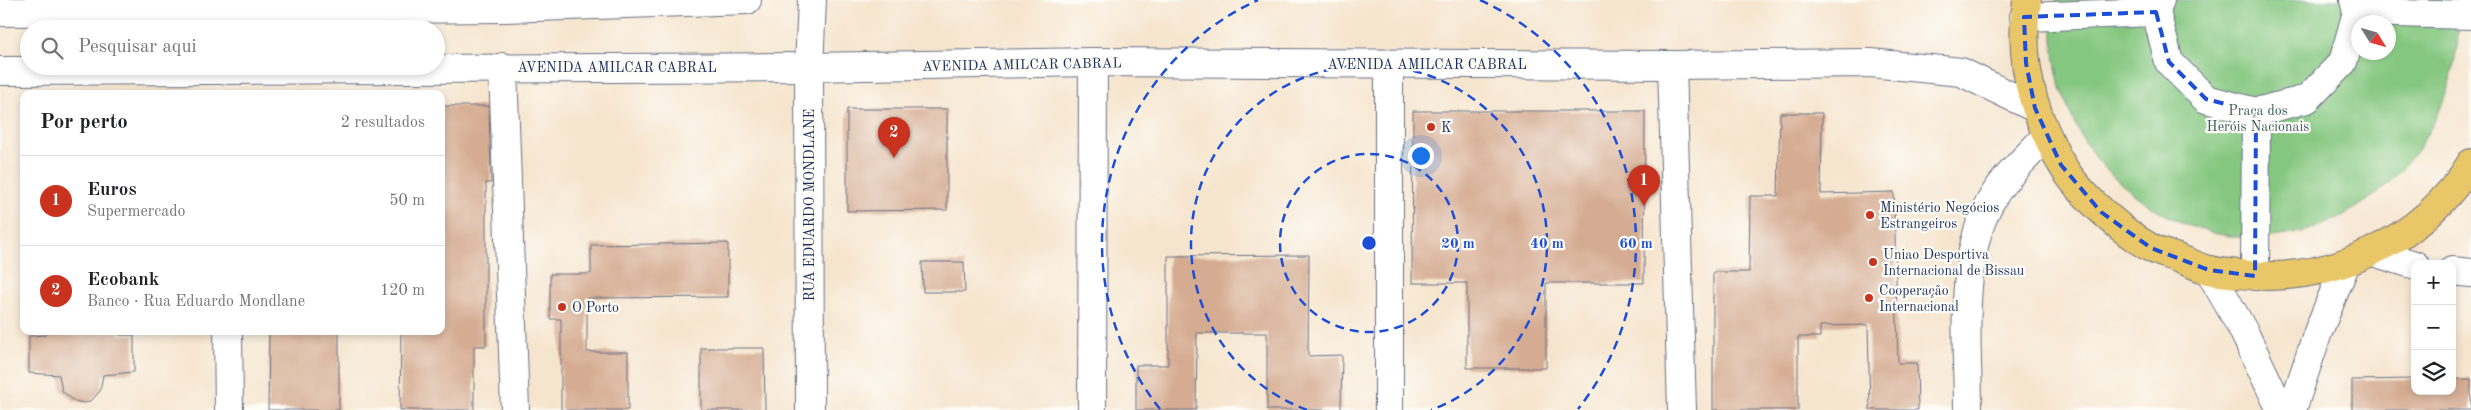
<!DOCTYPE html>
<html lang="pt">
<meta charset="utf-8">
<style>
body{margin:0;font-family:"Old Standard TT",serif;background:#f2f2f2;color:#202124}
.controls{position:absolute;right:15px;bottom:15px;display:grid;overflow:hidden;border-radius:10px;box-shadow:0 2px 8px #0003}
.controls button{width:45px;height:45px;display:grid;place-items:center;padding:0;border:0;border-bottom:1px solid #e0e0e0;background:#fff;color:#202124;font:25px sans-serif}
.compass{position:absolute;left:2351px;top:15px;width:45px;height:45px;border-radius:50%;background:#fff;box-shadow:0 2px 8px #0003;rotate:127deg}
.you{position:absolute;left:1420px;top:155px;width:18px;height:18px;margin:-12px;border:4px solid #fff;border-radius:50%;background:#1a73e8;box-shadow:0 0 0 8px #1a73e833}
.badge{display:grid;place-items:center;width:32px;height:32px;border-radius:50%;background:#c8321e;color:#fff;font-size:16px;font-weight:700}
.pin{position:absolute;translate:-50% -41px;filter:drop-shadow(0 1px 2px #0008)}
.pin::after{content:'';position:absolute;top:26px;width:18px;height:15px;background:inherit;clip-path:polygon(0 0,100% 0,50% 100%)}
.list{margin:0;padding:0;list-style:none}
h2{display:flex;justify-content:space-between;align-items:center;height:65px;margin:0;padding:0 20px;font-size:21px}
h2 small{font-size:16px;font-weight:400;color:#757577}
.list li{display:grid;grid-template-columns:32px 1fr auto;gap:15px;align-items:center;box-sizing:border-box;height:90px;padding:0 20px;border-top:1px solid #e0e0e0}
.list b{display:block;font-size:19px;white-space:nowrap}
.list p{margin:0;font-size:16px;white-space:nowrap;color:#757577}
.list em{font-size:16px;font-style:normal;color:#757577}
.icon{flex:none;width:28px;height:28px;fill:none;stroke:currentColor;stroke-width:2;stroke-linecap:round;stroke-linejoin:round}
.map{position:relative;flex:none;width:2471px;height:410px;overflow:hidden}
.search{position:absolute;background:#fff;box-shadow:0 2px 8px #0003;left:20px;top:20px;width:425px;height:55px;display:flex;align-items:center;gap:12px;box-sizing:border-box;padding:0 18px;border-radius:28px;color:#757577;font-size:19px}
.panel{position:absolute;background:#fff;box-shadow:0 2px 8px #0003;left:20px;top:90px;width:425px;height:245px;border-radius:10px}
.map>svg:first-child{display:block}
.green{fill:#85c780;stroke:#507b6f;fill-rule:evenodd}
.building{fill:#d5ab91}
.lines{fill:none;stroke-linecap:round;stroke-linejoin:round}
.minor-casing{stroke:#686f85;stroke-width:30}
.major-casing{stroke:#686f85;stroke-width:30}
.minor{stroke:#fff;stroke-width:28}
.major{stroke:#e9c769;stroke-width:28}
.marked{fill:none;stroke:#1d4ed8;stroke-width:4;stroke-dasharray:10 6;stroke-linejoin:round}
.ring{fill:none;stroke:#1d4ed8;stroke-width:2.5;stroke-dasharray:9 6}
.poi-dot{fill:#c8321e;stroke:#fdfcf7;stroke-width:2}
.labels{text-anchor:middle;stroke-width:4.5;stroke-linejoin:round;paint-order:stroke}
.street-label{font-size:14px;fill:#1b2f5e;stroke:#fdfcf7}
.park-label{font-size:14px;fill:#3b5d68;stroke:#fdfcf7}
.poi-label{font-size:14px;fill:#1b2f5e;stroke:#fdfcf7;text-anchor:start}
.centre{fill:#1d4ed8;stroke:#fdfcf7;stroke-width:2.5}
.ring-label{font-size:15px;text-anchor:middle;font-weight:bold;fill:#1d4ed8;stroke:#fdfcf7;stroke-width:4.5;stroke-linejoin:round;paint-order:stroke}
</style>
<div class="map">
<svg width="2471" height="410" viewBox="0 0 2471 410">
<rect width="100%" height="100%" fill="#fdfcf7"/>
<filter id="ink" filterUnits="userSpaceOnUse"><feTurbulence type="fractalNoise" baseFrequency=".02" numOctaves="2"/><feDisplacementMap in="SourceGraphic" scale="10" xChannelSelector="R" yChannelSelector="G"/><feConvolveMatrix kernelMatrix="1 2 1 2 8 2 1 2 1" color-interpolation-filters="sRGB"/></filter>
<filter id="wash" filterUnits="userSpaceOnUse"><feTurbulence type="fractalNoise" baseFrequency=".0096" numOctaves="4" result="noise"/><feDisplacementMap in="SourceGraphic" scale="20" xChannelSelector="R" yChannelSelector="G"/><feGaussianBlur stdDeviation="1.12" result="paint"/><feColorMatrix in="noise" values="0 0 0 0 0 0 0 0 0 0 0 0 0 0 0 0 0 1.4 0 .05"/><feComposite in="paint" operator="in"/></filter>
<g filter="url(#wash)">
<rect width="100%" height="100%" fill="#f6e5ce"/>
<path class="green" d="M2056 0H2458C2471 176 2289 305 2142 200 2114 180 2090 156 2075 124 2056 83 2048 46 2056 0ZM2358 22H2388V52H2358Z"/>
<g id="blocks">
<g class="building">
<path d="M441 106H489L491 183H486V346H474V410H400L401 331H441Z"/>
<path d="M847 109H947V210L847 211Z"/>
<path d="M1413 111H1645L1644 283H1546V368H1467V283H1412Z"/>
<path d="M1780 113H1822L1821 194 1894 192 1898 363H1917L1918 410H1870L1868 325 1820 326V337H1798V410H1713V272H1749L1750 196H1778Z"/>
<path d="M728 243V297L587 298V352H628V410H561V319H550V274H591V245Z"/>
<path d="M1309 255 1308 356 1342 355 1341 410H1267V333H1197L1196 410H1136V365H1168V256Z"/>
<path d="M922 262H964L965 292H923Z"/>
<path d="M46 331H119V335H134V372L103 375 100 391 92 400 85 403 74 401 62 391 59 375 29 373V336L46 335Z"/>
<path d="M269 331H339V410H268Z"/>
<path d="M701 348H764L765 410H701Z"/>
<path d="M2415 379V391H2452V379H2471V410H2352V380Z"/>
</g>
</g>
</g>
<g filter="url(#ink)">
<use href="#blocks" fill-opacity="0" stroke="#686f85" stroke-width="1"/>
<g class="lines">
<defs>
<g id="minor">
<path d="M2160 0 2156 12 2169 62 2206 99 2256 112 2307 99 2343 62 2357 12 2354 0"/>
<path d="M0 12 505 8 747 0"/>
<path d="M2357 12 2471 15"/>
<path d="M2024 17 2156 12"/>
<path d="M1672 65 1682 410"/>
<path d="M503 67 515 410"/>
<path d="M0 71 809 67 1093 62 1672 65 1871 63 1961 72 2035 108"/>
<path d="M2373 252 2415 265"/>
<path d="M2209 270 2244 332 2281 410"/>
<path d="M2452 271 2471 273"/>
<path d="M2255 276 2256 112"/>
<path d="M228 331 229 410"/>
<path d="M810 410 809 67 812 0"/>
<path d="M1092 410 1093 62"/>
<path d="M1389 410V64"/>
<path d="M1968 410C1968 341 1956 247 1999 188 2013 169 2032 152 2047 135"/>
<path d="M2292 410 2318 332 2346 263"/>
</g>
<path id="major" d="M2027 0C2020 45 2027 92 2046 133 2051 143 2055 154 2061 163 2077 192 2122 232 2151 248 2160 253 2170 255 2180 259 2189 262 2198 267 2208 270 2217 272 2228 273 2238 274 2328 286 2423 241 2471 163"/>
</defs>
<use href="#minor" class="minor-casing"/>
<use href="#major" class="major-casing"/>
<use href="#minor" class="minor"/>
<use href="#major" class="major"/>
</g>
</g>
<path class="marked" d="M2156 12 2169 62 2206 99 2256 112 2255 276 2209 270 2151 248 2101 212 2061 165 2035 108 2026 63 2024 17Z"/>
<g class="ring">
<circle cx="1369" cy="243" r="89"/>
<path d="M1307 410A178 178 0 1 1 1431 410"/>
<path d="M1160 409A267 267 0 0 1 1258 0M1480 0A267 267 0 0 1 1578 409"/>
</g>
<g class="poi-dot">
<circle cx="1431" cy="127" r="5"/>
<circle cx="1870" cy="215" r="5"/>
<circle cx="1873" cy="262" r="5"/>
<circle cx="1869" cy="298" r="5"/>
<circle cx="562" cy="307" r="5"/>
</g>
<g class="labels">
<g class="street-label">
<text transform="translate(1022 64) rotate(-1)" y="5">AVENIDA AMILCAR CABRAL</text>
<text x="1427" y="69">AVENIDA AMILCAR CABRAL</text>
<text x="617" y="72">AVENIDA AMILCAR CABRAL</text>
<text transform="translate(809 205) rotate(-90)" y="5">RUA EDUARDO MONDLANE</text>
</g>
<g class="park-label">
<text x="2258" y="115">Praça dos<tspan x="2258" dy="16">Heróis Nacionais</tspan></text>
</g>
<g class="poi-label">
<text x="1441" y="132">K</text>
<text x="1880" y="212">Ministério Negócios<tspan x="1880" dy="16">Estrangeiros</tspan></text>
<text x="1883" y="259">Uniao Desportiva<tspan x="1883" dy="16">Internacional de Bissau</tspan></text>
<text x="1879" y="295">Cooperação<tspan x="1879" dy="16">Internacional</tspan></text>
<text x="572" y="312">O Porto</text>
</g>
</g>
<circle cx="1369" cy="243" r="8" class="centre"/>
<g class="ring-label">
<text x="1458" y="248">20 m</text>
<text x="1547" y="248">40 m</text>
<text x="1636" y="248">60 m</text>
</g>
</svg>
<div class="controls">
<button>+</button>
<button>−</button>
<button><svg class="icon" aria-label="layers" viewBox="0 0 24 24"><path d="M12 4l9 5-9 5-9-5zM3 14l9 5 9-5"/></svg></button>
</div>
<svg class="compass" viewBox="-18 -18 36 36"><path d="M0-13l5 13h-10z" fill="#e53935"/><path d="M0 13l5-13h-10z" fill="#757577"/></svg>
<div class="you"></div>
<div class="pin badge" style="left:1644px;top:206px">1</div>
<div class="pin badge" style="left:894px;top:158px">2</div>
<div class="search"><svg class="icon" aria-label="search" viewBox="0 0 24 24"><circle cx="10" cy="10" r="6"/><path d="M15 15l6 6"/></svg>Pesquisar aqui</div>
<section class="panel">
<h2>Por perto<small>2 resultados</small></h2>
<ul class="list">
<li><span class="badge">1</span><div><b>Euros</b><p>Supermercado</p></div><em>50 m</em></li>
<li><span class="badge">2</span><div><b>Ecobank</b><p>Banco · Rua Eduardo Mondlane</p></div><em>120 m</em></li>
</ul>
</section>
</div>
